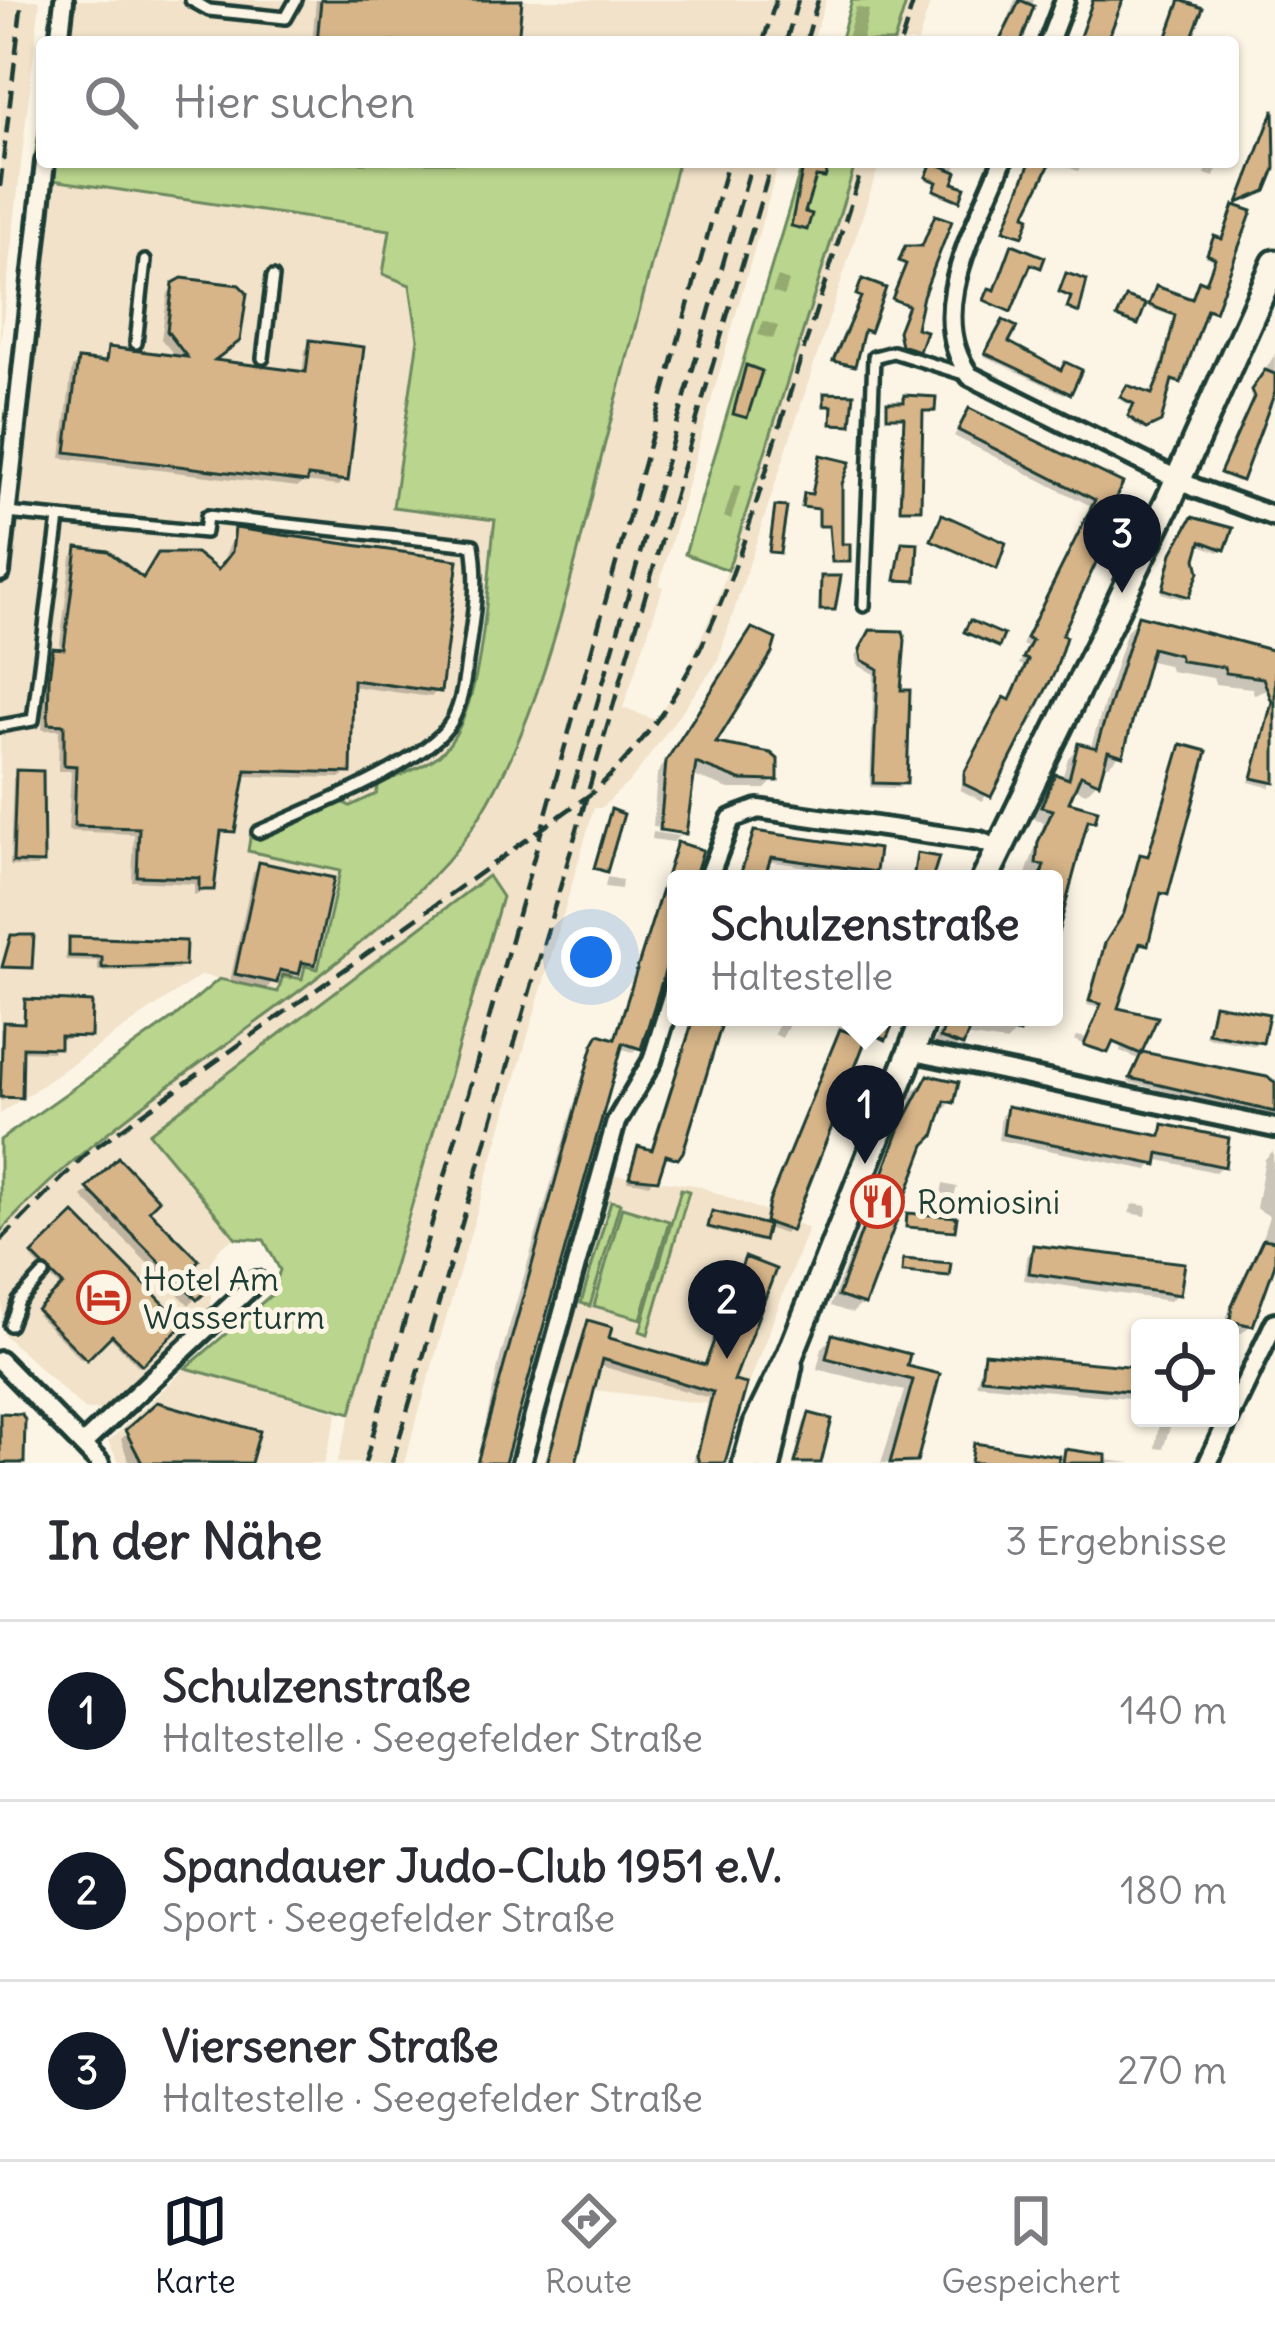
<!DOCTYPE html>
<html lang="de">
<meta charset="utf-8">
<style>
body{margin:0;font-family:Delius,sans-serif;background:#f7f7f7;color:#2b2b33}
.controls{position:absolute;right:36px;bottom:36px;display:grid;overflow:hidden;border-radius:12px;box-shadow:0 3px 9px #0004}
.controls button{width:108px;height:108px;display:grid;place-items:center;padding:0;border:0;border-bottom:3px solid #e1e1e2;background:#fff;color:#2b2b33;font:60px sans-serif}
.you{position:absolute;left:591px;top:957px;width:42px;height:42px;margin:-30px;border:9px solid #fff;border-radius:50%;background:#1a73e8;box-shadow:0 0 0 18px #1a73e833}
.badge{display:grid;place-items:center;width:78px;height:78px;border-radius:50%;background:#111827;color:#fff;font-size:39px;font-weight:700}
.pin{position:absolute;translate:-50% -99px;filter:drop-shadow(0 3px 6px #0008)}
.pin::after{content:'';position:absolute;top:63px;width:42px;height:36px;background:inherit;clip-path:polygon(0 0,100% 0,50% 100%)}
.popup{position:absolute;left:667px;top:870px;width:396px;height:156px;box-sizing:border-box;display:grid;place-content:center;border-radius:12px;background:#fff;filter:drop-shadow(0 3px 9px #0005);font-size:39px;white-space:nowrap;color:#7c7c81}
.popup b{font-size:45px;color:#2b2b33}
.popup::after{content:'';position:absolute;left:50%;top:100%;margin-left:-24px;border:24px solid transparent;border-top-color:#fff}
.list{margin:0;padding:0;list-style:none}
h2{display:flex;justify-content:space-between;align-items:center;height:156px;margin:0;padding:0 48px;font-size:51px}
h2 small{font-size:39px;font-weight:400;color:#7c7c81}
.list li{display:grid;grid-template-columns:78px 1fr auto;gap:36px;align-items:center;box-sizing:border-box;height:180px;padding:0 48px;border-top:3px solid #e1e1e2}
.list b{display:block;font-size:45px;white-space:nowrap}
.list p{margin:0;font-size:39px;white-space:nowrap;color:#7c7c81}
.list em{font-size:39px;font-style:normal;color:#7c7c81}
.icon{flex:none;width:66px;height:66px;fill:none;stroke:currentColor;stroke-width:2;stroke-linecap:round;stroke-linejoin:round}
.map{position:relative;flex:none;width:1275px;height:1463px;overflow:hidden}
.search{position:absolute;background:#fff;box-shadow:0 3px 9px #0004;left:36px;right:36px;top:36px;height:132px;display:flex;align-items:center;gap:30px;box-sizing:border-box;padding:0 42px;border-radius:12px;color:#7c7c81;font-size:45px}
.sheet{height:696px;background:#fff}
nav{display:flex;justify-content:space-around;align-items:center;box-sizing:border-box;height:168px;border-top:3px solid #e1e1e2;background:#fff;font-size:33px;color:#7c7c81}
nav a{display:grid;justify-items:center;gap:6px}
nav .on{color:#111827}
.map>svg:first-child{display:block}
.built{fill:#f1e2c9}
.green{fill:#bad58d;stroke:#6c8960;stroke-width:3}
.shadow{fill:#0003}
.building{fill:#d7b589;stroke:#1f3d34;stroke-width:3}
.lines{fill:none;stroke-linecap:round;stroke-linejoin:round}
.lane-casing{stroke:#1f3d34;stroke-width:18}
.street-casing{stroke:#1f3d34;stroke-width:26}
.secondary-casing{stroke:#1f3d34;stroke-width:33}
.lane{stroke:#fcf5e5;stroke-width:9}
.street{stroke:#fcf5e5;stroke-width:16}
.secondary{stroke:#fcf5e5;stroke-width:24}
.rail{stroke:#1f3d34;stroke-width:4.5;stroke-dasharray:18 9;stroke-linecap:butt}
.labels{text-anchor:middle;stroke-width:10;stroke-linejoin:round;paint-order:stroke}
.poi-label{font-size:33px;fill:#1f3d34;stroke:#fcf5e5;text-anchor:start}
</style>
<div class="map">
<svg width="1275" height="1463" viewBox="0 0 1275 1463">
<rect width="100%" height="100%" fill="#fcf5e5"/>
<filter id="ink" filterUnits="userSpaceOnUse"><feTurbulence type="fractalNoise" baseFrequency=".00833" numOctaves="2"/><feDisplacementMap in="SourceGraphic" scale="24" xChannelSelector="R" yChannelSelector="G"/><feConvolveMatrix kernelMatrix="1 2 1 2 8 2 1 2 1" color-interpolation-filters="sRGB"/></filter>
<g filter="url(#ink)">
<g class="built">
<path d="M0 0H40L0 346Z"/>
<path d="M56 0H826L813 42H51Z"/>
<path d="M908 0H931L918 42H895Z"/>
<path d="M678 162H779L659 585 663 587 623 708 655 720 683 678 718 599 857 162H880L717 663 633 778 601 808H594L404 1463H337L501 898 489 876 150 1132 236 1238 221 1246 211 1262V1313L101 1410H85L3 1334 0 1232 57 1169 364 941 448 860 518 737 574 572Z"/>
<path d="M32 177 390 230 410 284 418 339 393 507 495 519 469 706 448 745 437 757 379 784 376 794 248 851 340 871 318 969 279 992 201 975 0 1114V483Z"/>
<path d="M615 1175 696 1185 808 1228 740 1408 555 1385Z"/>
<path d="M186 1368 338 1412 324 1463H120L108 1442Z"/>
</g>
<g class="green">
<path d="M852 0H907L894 42H840Z"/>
<path d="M42 111V162H678C654 256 629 349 605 443 573 568 534 766 445 863 315 1005 132 1087 0 1232V1140L173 1018 219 979 278 992 283 975 302 979 305 966 318 969 340 871 248 851 251 832 338 800 350 806 376 794 379 784C397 776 423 768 439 755 486 716 486 580 495 520L393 507 418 339 410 285 383 274 390 230 32 177Z"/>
<path d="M803 162H856L728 570 685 554Z"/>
<path d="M488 876 502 897 351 1413 186 1368 271 1295 280 1270 264 1240 236 1238 149 1133Z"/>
<path d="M681 1189 689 1191 648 1334 640 1331Z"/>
<path d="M611 1201 620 1203 590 1306 581 1303Z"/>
<path d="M622 1207 669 1221 641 1319 594 1306Z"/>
</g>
<g class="shadow">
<path d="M316 0H519L515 42H312Z"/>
<path d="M1015 0H1034L1015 42H1000Z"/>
<path d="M856 7 869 10 862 42H846Z"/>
<path d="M947 162H958L949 184 955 201 934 193 937 184 926 180 931 167 945 170Z"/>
<path d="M1055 162H1083L1078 171Z"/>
<path d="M1208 165 1217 169 1214 177 1205 174Z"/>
<path d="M1212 242H1221L1213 310H1204L1179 382 1168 381 1159 405 1165 408 1154 427 1143 430 1128 419 1134 407 1120 400 1125 391 1151 397 1175 317 1149 308 1155 291 1192 302 1206 286 1215 260 1206 257Z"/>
<path d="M778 277 789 281 784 296 772 292Z"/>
<path d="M175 285 210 363 302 374 305 350 311 344 345 479 338 486 303 482 298 487 61 458 72 368 79 362 102 365 109 350 177 358 161 339 168 293Z"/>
<path d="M763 321 778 326 773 339 758 335Z"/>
<path d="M1001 326 1005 344 1066 395 984 356Z"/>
<path d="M1275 354V395L1238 482 1220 475 1253 401 1250 395Z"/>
<path d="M969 412 1119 484 983 801 960 790 998 707 1008 702 1024 666 1019 664 1028 648 1022 645 1091 506 954 436Z"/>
<path d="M734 485 741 486 731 520 724 517Z"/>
<path d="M1189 525 1223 548 1219 552 1197 544 1183 599 1161 593 1169 560Z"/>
<path d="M236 531 438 690 431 697 350 686 348 772 341 778 242 776 232 830 218 837 211 889 194 895V884L132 881 134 834 68 831 71 771H58L59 730H42L47 658 59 652 71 557 78 550 142 580 159 556 217 574Z"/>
<path d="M1138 619 1275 656V688L1254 694 1252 688 1215 684 1213 678 1170 671 1168 665 1146 660 1121 754 1109 765 1102 763 1097 782 1086 793 1072 787 1065 804 1092 820 1081 831 1054 926V879L1026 874 1044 822 1032 818 1045 788 1056 777 1062 779 1068 758 1079 746 1090 749 1127 630Z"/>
<path d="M752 632 711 746 775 779 765 789H729L691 775 683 832 673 842 652 839 653 832 679 836V830L653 826 657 774Z"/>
<path d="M871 633 904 783 899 788 870 787 874 674 858 665 856 656Z"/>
<path d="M1266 727 1275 729 1271 788 1249 782Z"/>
<path d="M1182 747 1166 893 1157 896 1145 943 1136 946 1100 1008 1087 1005 1102 950 1121 920 1137 861 1146 859Z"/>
<path d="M18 773 41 862 36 867 10 866 13 778Z"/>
<path d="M755 834 873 870 868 875 766 861 761 879H737Z"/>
<path d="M678 845 691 879H676L638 1047 633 1052 619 1048 477 1463 500 1358 589 1053 595 1043 613 1042Z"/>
<path d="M260 865 312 964 297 969 290 980 275 977 267 989 230 981 253 872Z"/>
<path d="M607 877 622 880 621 889 605 887Z"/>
<path d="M70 940 182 965 178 970 98 971V961L65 960Z"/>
<path d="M27 1002 88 1036 57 1040 52 1052 20 1051 19 1096 0 1101V1029L21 1026Z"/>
<path d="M1215 1007 1260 1041 1256 1046 1205 1037Z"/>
<path d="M693 1017H718L675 1157 661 1159 650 1184 627 1181 634 1154 639 1150 650 1153Z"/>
<path d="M782 1017H793L782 1038 774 1034Z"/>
<path d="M945 1017H1020L1018 1031 1006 1042 964 1036 949 1056 931 1049Z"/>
<path d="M1127 1019H1153L1137 1054 1275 1080V1118L1128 1082 1138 1059 1120 1051Z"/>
<path d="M841 1033 788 1229 784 1234 764 1227 759 1242 707 1229 713 1215 763 1227Z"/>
<path d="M1077 1036 1109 1042 1104 1054 1074 1040Z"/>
<path d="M924 1081 956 1084 951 1101 922 1143 862 1304 852 1313 830 1306 914 1091Z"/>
<path d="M1008 1109 1157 1138 1164 1127 1222 1166 1215 1172 1155 1159 1148 1170 998 1140 1001 1116Z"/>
<path d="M1273 1151 1275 1266 1251 1325 1242 1333 1235 1331 1230 1351V1328H1221L1258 1251 1269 1216 1256 1208 1265 1159Z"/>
<path d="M118 1162 186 1269 205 1289 189 1305 82 1197Z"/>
<path d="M943 1184 957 1187 954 1196 941 1193Z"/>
<path d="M1133 1204 1147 1206 1146 1216 1129 1213Z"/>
<path d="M908 1216 952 1230 905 1228Z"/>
<path d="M74 1217 180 1324 138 1366 108 1335 82 1360 37 1315 62 1289 32 1259Z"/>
<path d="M1034 1248 1177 1294 1170 1301 1024 1280 1027 1255Z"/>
<path d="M746 1260 722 1463H693L709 1398 598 1365 576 1463H544L589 1323 605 1340 703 1368Z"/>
<path d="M833 1337 937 1376 910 1463H881L904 1391 817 1369 822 1348Z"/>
<path d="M985 1356 1140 1372V1399L976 1384Z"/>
<path d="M158 1405 248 1463H129L121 1439Z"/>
<path d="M810 1416 817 1463H793L804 1422Z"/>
<path d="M1160 1418H1173L1163 1449 1155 1448Z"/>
<path d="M975 1446 1132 1463H968Z"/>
</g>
<g class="building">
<path d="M321 0H522L518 42H317Z"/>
<path d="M1020 0 1034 6 1021 42H999Z"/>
<path d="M1093 0H1123L1107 42H1078Z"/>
<path d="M1180 0 1203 8 1190 42H1165Z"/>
<path d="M1274 109 1275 169 1266 191 1238 203Z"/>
<path d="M780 162H830L825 178 816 177 805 212 812 214 807 230 791 226 802 172Z"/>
<path d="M932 162 957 172 953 183 965 187 960 201 934 190 937 182 926 177Z"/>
<path d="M1030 162H1051L1025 215 1030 217 1023 236 1004 230Z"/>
<path d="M1234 205 1252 211 1215 312 1207 309 1181 383 1172 380 1161 422 1146 429 1128 416 1134 404 1120 397 1127 385 1152 394 1163 367 1175 315 1149 305 1156 286 1192 299 1199 280 1206 283 1215 258 1207 254 1214 236 1222 239Z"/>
<path d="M935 215 952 221 923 296 916 328 926 331 919 351 901 345 898 331 908 305 892 299 906 264 899 261 905 246H922Z"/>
<path d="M1012 244 1045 257 1041 268 1031 264 1011 312 984 300 989 288 995 290Z"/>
<path d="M1066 273 1087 280 1079 313 1067 308 1071 297 1059 292Z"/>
<path d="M182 278 239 285 247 293 240 341 215 360 306 372 310 340 364 347 348 481 308 476 307 482 66 452 78 359 106 362 108 347 187 357 167 331 173 283Z"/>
<path d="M862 279 886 288 870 332 864 330 855 366 833 361 861 297 856 295Z"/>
<path d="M1126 297 1146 304 1138 325 1117 317Z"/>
<path d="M1003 320 1017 327 1009 342 1061 370 1065 362 1082 370 1071 394 985 353Z"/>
<path d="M746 365 762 371 747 418 733 414Z"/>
<path d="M1265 370 1275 374V392L1242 481 1220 473 1254 397 1251 390Z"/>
<path d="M824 393 854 394 851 425 831 424 832 406H824Z"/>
<path d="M904 395 936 397 935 411H923L921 509H900L904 417H887V402H904Z"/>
<path d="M969 408 1123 483 1108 514 1117 518 1062 635 1066 637 1055 672 991 797 964 784V773L1004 697 1010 700 1028 660 1023 658 1032 641 1026 638 1095 500 958 430Z"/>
<path d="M820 455 850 462 842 484V544H850V562H832L829 526H819V509L802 507 804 493 812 494Z"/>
<path d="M775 506 787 507 780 553 769 552Z"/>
<path d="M942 514 1006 543 997 569 931 540Z"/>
<path d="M1192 517 1233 528 1225 550 1201 541 1196 559 1199 572 1189 597 1163 589 1172 553Z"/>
<path d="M235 528 458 560 441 692 353 680 351 773 246 770 235 832 221 831 214 890H199V878L137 876 139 828 74 826 76 766 64 765V725L48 724 49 678 53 648 64 649 77 547 108 551 143 578 158 553H196L218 570 232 552Z"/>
<path d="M902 542 918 543 916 581 895 580Z"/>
<path d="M821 576H841L835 610H820Z"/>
<path d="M1138 615 1275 651V783L1252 778 1272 702 1263 678 1226 673 1224 667 1181 661 1179 655 1152 648 1123 756 1108 751 1099 783 1081 775 1069 802 1098 810 1095 822 1088 820 1058 933 1054 932V879H1040L1044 865 1036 864 1038 842 1053 810 1041 807 1055 774 1069 779 1078 743 1096 748Z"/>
<path d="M970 620 1004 635 999 647 964 632Z"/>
<path d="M752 628 776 639 772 653 716 743 771 753 778 759V781L740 780 696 763 686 834 660 830 666 761Z"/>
<path d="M870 630 903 631 905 640 901 690H910L907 784 873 783 878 669 862 660 860 649Z"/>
<path d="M1181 744 1207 751 1168 895 1161 893 1148 945 1140 943 1118 1008 1158 1017 1142 1052 1267 1077 1275 1082V1112L1130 1078 1141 1054 1113 1042 1108 1053 1084 1045 1101 1004 1089 1001 1105 943 1124 913 1140 854 1148 856Z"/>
<path d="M16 770 43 771 44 863 13 862Z"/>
<path d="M611 809 624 814 607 872 594 868Z"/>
<path d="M754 831 879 849 876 872 771 857 764 879H739Z"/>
<path d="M677 842 703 850 694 879H676V936L641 1049 623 1043 505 1463H477L593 1045 599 1034 615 1039Z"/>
<path d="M917 853 939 857 932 879H913Z"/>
<path d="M259 862 334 878 315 965 302 962 299 974 280 970 277 983 235 974Z"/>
<path d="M11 935H34L32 968 2 967Z"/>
<path d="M69 937 186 941 185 966 102 968V957L69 956Z"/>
<path d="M25 999 92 1002 91 1037 60 1036V1048L23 1047 22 1098 0 1097 3 1022 24 1023Z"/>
<path d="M1214 1004 1269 1014 1263 1043 1208 1033Z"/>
<path d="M694 1017H724L683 1152 678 1159 666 1155 658 1180 629 1177 638 1146 652 1150Z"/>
<path d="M871 1017H896L886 1040 865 1031Z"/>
<path d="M949 1017H1023L1020 1033 972 1023 963 1046 940 1038Z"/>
<path d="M840 1029 866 1039 791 1231 765 1222 769 1202Z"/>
<path d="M928 1075 959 1082 954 1103 945 1101 934 1136 925 1145 865 1305 838 1296 899 1130Z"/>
<path d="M1007 1106 1161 1136 1163 1124 1229 1138 1225 1167 1159 1153 1157 1165 1003 1134Z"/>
<path d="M118 1157 159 1200 149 1210 199 1260 190 1269 209 1289 197 1300 87 1188Z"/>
<path d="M712 1211 768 1225 764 1241 708 1227Z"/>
<path d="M74 1213 184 1324 142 1365 112 1335 87 1360 37 1310 63 1285 32 1254Z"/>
<path d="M907 1213 957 1217 955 1231 906 1227Z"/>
<path d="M1263 1239 1275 1241V1264L1253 1326 1230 1321 1232 1305Z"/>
<path d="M1033 1245 1185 1263 1180 1295 1029 1273Z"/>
<path d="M745 1257 776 1269 734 1381 747 1384 725 1463H699L697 1456 713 1392 602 1359 576 1463H547L588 1320 612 1327 609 1338 705 1365Z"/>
<path d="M903 1259 951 1263 949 1276 902 1272Z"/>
<path d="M832 1334 910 1354 907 1366 940 1374 917 1462 890 1463 913 1380 826 1358Z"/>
<path d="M984 1353 1140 1367V1392L981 1378Z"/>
<path d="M157 1402 260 1431 251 1463H142L125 1430Z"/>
<path d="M0 1413 22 1414 25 1420 24 1463H0Z"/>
<path d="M809 1413 832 1419 821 1463H795Z"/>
<path d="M974 1443 1059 1456 1058 1463H971Z"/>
<path d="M1065 1449 1106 1455V1463H1063Z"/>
</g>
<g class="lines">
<defs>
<g id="lane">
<path d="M191 0 209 10 286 18 296 0"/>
<path d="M136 343 145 261"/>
<path d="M263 358 273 277"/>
<path d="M7 513 205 532 207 516 473 545C479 580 474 614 469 648 465 673 464 699 452 721 427 764 305 811 258 832"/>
<path d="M864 606 874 357 893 352 970 376"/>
<path d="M0 726 33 720 59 518"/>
<path d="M10 1325 19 1301 44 1274"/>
</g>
<g id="street">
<path d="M59 42 64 0"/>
<path d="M1049 42 1065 0"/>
<path d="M1002 162C977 227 923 312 970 376L1195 488 1275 517"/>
<path d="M0 572 45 162"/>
<path d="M708 879 731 819 758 809 980 841 999 849"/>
<path d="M910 1051 1275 1128"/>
<path d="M0 1361 100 1463"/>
<path d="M1230 1416 1275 1322"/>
<path d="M84 1443 257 1281"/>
<path d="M521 1463 616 1122 652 1061 676 983"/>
<path d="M1208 1463 1229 1418"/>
</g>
<g id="secondary">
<path d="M985 879 1169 500 1275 263"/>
<path d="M746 1463 757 1423 790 1355 925 1017"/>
<path d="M768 1463 789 1366"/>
</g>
</defs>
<use href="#lane" class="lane-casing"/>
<use href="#street" class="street-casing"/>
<use href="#secondary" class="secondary-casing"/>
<use href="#lane" class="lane"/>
<use href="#street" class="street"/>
<use href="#secondary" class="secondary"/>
<g class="rail">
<path d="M763 42 776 0"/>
<path d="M786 42 798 0"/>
<path d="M806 42 818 0"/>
<path d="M901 42 914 0"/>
<path d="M0 187 22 0"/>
<path d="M573 788 752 162"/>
<path d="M0 1241 86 1154 592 793C710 685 740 554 786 406 811 325 838 243 864 162"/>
<path d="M365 1463 728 162"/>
<path d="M392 1463 772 162"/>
</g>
</g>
</g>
<defs>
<symbol id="restaurant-ring" viewBox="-11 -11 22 22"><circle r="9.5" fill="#fcf5e5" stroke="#c8321e" stroke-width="1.5"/><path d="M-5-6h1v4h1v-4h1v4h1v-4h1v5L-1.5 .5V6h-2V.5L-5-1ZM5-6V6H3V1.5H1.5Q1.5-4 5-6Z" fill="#c8321e"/></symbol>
<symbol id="hotel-ring" viewBox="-11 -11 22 22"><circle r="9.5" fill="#fcf5e5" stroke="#c8321e" stroke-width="1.5"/><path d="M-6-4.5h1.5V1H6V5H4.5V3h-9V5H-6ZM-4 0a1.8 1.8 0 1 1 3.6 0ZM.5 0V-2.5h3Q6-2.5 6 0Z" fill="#c8321e"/></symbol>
</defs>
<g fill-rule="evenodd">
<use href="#restaurant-ring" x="848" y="1172" width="59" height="59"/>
<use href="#hotel-ring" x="74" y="1268" width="59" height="59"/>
</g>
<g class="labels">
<g class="poi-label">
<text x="917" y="1214">Romiosini</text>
<text x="143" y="1291">Hotel Am<tspan x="143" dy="38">Wasserturm</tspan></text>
</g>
</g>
</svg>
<div class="controls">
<button><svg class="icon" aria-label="locate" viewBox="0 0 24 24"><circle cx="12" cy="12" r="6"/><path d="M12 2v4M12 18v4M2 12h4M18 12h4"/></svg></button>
</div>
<div class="you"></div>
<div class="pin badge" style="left:865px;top:1164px">1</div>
<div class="popup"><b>Schulzenstraße</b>Haltestelle</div>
<div class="pin badge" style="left:727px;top:1359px">2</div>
<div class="pin badge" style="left:1122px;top:593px">3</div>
<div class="search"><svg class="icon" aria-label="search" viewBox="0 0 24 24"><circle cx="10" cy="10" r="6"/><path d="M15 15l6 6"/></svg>Hier suchen</div>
</div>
<section class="sheet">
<h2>In der Nähe<small>3 Ergebnisse</small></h2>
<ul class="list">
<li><span class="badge">1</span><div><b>Schulzenstraße</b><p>Haltestelle · Seegefelder Straße</p></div><em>140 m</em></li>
<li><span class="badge">2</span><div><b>Spandauer Judo-Club 1951 e.V.</b><p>Sport · Seegefelder Straße</p></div><em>180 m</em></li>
<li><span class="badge">3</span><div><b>Viersener Straße</b><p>Haltestelle · Seegefelder Straße</p></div><em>270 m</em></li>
</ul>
</section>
<nav>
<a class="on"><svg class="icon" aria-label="map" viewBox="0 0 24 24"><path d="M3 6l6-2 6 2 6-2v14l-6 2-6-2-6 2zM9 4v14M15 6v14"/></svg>Karte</a>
<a><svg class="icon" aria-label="directions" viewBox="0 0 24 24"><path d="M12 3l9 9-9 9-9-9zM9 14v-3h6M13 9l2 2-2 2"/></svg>Route</a>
<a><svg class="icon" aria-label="saved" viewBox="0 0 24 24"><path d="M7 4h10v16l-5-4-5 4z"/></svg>Gespeichert</a>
</nav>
